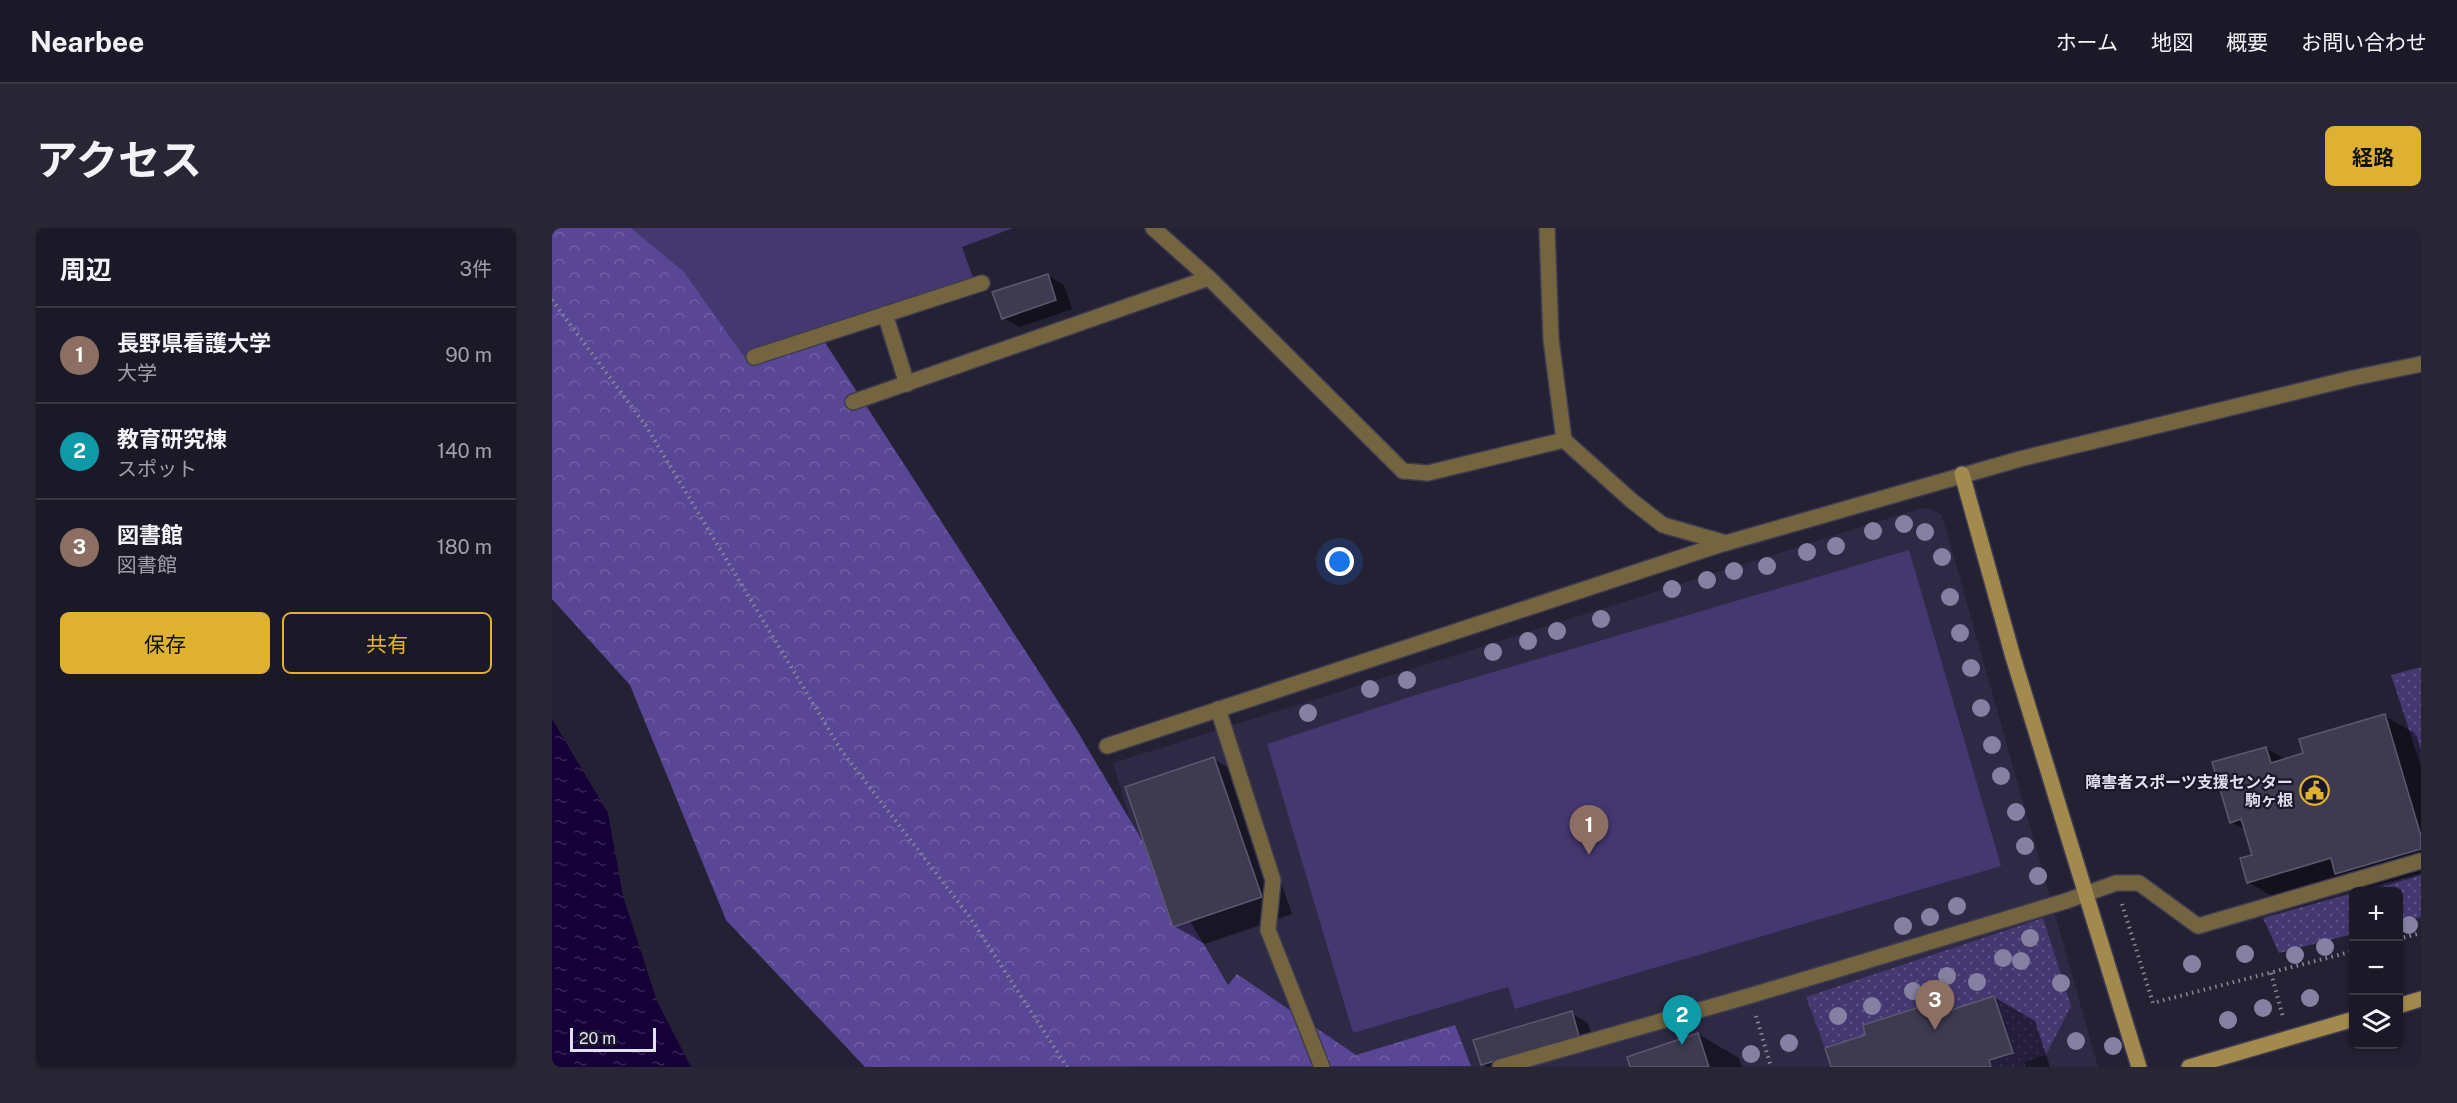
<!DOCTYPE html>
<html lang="ja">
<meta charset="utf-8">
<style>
body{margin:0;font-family:"Public Sans","Noto Sans JP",sans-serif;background:#282634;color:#f1f3f6}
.controls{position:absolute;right:18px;bottom:18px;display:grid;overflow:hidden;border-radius:9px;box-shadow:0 2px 4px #0004}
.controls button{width:54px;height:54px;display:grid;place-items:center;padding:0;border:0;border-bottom:2px solid #393845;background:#1b1928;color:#f1f3f6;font:30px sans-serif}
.scale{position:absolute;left:18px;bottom:15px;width:86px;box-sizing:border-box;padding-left:6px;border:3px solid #e2e0ef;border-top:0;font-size:16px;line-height:21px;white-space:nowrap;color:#e2e0ef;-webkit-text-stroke:4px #1b172b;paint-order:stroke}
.you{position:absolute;left:788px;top:334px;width:21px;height:21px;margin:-15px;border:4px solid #fff;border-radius:50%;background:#1a73e8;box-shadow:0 0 0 9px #1a73e833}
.badge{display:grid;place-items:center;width:39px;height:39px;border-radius:50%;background:#deb133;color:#fff;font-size:20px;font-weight:700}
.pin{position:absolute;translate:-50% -50px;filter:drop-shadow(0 2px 3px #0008)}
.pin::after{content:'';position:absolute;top:32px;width:21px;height:18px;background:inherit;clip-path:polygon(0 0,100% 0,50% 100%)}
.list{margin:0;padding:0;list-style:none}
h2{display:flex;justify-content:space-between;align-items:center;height:78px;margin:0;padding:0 24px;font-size:26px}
h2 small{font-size:20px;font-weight:400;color:#a0a0a8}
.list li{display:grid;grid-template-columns:39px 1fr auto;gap:18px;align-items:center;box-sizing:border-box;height:96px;padding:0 24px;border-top:2px solid #393845}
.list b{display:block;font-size:22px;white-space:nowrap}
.list p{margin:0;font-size:20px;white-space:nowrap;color:#a0a0a8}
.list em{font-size:20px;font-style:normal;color:#a0a0a8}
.actions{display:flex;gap:12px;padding:18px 24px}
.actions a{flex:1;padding:14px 0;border:2px solid #deb133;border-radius:9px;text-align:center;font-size:21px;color:#deb133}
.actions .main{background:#deb133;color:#111}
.icon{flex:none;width:33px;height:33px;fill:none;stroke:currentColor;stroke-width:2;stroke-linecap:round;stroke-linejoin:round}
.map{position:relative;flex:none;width:1869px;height:839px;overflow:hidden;border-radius:9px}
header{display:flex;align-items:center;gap:36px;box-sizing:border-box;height:84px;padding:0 30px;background:#1b1928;border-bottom:2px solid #393845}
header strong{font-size:28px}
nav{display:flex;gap:33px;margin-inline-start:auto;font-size:21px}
.intro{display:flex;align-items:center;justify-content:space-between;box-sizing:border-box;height:144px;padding:0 36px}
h1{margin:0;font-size:42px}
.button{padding:15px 27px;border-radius:9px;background:#deb133;color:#111;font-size:21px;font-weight:700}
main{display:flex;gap:36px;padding:0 36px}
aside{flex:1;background:#1b1928;border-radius:9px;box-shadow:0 2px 4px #0004}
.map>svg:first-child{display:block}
.built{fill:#2e2944}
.grass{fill:url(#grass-dots)}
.forest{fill:url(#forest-crowns)}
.green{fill:#453871}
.water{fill:url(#water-ripples)}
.shadow{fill:#0007}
.building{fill:#3e3b51;stroke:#5c5870;stroke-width:1.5}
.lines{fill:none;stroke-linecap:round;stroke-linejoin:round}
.lane-casing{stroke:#3f3c4f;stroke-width:18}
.street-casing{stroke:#3f3c4f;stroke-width:18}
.secondary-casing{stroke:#3f3c4f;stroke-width:18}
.path{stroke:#8a8899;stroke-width:4;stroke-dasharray:1.5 4.5;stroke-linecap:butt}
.lane{stroke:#746540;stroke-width:15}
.street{stroke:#746540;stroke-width:15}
.secondary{stroke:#a2894d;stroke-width:15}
.tree{fill:#8681a2}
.labels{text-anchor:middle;stroke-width:4.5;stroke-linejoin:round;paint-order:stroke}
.poi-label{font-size:16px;font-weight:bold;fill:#e2e0ef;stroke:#1b172b;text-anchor:end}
</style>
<header>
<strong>Nearbee</strong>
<nav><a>ホーム</a><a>地図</a><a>概要</a><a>お問い合わせ</a></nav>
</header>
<div class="intro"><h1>アクセス</h1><a class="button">経路</a></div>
<main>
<aside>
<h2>周辺<small>3件</small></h2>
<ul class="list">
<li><span class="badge" style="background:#8d6e63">1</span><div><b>長野県看護大学</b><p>大学</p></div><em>90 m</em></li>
<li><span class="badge" style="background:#0f9aa8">2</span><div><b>教育研究棟</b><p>スポット</p></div><em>140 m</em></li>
<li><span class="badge" style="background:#8d6e63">3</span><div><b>図書館</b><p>図書館</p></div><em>180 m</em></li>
</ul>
<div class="actions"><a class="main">保存</a><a>共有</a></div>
</aside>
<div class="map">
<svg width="1869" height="839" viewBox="0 0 1869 839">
<defs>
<pattern id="grass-dots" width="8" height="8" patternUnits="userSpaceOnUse" patternTransform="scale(1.5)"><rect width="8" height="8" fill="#453871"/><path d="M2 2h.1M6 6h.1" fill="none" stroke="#605486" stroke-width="1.8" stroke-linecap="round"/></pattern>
<pattern id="forest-crowns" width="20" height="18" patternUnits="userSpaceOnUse" patternTransform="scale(1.5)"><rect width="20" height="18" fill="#594695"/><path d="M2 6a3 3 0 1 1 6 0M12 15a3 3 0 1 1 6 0" fill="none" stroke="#7160a4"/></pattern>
<pattern id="water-ripples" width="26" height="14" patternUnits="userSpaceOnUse" patternTransform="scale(1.5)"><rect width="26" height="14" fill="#150037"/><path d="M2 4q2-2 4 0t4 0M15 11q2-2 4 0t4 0" fill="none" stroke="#372554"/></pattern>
</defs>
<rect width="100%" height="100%" fill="#242135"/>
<path class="built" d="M1369 280 1381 282 1390 287 1546 839H675L616 719 561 535Z"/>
<g class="grass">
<path d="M1869 439V538L1839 447Z"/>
<path d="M1869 645V689L1847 695 1846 664 1805 663Z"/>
<path d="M1801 665V706L1727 725 1711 690Z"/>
<path d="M1491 690 1519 778 1494 827 1472 834 1474 839H1439L1437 832 1460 824 1442 768 1393 784 1389 772 1311 797 1313 807 1273 820 1254 769Z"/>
</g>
<path class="forest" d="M0 0H144L248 76 524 501 676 757 685 746 804 827 903 797 919 838 313 839 174 692 78 457 0 371Z"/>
<g class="green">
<path d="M79 0H461L410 19 422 52 193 130 132 44Z"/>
<path d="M1357 322 1449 638 963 781 956 759 801 805 715 516 870 465Z"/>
</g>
<path class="water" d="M0 491 56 585 71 668 105 773 139 839H0Z"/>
<g class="shadow">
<path d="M495 47 512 57 520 81 468 99 451 90Z"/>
<path d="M1833 488 1864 506 1869 522V647L1816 663 1797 652 1727 672 1696 654 1702 628 1694 602 1679 594 1714 520 1734 532 1753 526Z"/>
<path d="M661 531 693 549 740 686 653 716 622 698Z"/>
<path d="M1442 769 1483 793 1498 839H1280L1315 808 1389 773 1404 782Z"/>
<path d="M1019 785 1036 795 1043 818 970 839H935L930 836Z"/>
<path d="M1146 806 1187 830 1190 839H1080Z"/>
</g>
<g class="building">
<path d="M496 46 504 72 450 91 440 64Z"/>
<path d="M1833 486 1869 608V621L1783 646 1779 630 1695 655 1688 630 1700 627 1689 591 1678 595 1660 534 1714 519 1719 535 1751 525 1747 511Z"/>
<path d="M662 529 710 669 621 699 573 559Z"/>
<path d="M1442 768 1461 825 1437 832 1439 839H1279L1273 820 1313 807 1311 797 1390 772 1393 784Z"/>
<path d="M1020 783 1027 808 929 837 921 812Z"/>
<path d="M1146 805 1157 839H1078L1075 829Z"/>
</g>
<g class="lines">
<defs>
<g id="lane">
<path d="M333 86 355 156"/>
<path d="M202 129 430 55"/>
<path d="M301 174 657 50"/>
<path d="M666 481 721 652 716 702 770 839"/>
<path d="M948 839 1197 768 1514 673 1564 655H1587L1646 698 1869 633"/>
</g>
<g id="street">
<path d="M601 0 657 50 851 243 876 245 1012 212"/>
<path d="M995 0 999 111 1012 212 1080 273 1111 297 1174 315 1468 231 1801 150 1869 136"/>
<path d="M555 518 1173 315"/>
</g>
<g id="secondary">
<path d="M1410 246 1461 429 1587 839"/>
<path d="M1846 778 1869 771"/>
<path d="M1637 839 1802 791"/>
</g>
</defs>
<use href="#lane" class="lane-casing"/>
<use href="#street" class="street-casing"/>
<use href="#secondary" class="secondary-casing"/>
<g class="path">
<path d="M0 72 94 198 289 522 417 688 515 839"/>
<path d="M1570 676 1601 775 1802 723"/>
<path d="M1846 711 1869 705"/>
<path d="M1719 745 1731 789"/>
<path d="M1204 788 1219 839"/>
</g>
<use href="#lane" class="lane"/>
<use href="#street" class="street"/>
<use href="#secondary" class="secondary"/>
</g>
<g class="tree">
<circle cx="1352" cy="296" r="9"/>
<circle cx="1321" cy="303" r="9"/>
<circle cx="1373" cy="304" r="9"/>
<circle cx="1284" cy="318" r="9"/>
<circle cx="1255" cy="324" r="9"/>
<circle cx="1390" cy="329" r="9"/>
<circle cx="1215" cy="338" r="9"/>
<circle cx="1182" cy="343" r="9"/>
<circle cx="1155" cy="352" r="9"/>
<circle cx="1120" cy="361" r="9"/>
<circle cx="1398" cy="369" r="9"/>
<circle cx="1049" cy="391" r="9"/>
<circle cx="1005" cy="403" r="9"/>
<circle cx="1408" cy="405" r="9"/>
<circle cx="976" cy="413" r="9"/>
<circle cx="941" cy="424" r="9"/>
<circle cx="1419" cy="440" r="9"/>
<circle cx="855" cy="452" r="9"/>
<circle cx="818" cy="461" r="9"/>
<circle cx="1429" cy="480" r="9"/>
<circle cx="756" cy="485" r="9"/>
<circle cx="1440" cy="517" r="9"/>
<circle cx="1449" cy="548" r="9"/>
<circle cx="1464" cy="584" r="9"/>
<circle cx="1473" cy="618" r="9"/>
<circle cx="1486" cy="648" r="9"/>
<circle cx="1405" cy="678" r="9"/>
<circle cx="1378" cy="689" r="9"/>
<circle cx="1857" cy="697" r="9"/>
<circle cx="1351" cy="698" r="9"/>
<circle cx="1478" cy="710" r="9"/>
<circle cx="1773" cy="719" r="9"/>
<circle cx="1693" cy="726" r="9"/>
<circle cx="1743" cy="727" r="9"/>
<circle cx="1451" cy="730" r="9"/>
<circle cx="1469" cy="733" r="9"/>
<circle cx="1640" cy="736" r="9"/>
<circle cx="1395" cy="748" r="9"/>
<circle cx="1425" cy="754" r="9"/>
<circle cx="1509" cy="755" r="9"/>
<circle cx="1361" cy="763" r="9"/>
<circle cx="1758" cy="770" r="9"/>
<circle cx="1320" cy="778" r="9"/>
<circle cx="1711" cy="780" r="9"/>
<circle cx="1286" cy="788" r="9"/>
<circle cx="1676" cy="792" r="9"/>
<circle cx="1524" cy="813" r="9"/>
<circle cx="1237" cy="815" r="9"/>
<circle cx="1561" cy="818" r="9"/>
<circle cx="1199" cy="826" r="9"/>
</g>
<defs>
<symbol id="civic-ring" viewBox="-11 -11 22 22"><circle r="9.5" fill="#1b172b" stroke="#deb133" stroke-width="1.5"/><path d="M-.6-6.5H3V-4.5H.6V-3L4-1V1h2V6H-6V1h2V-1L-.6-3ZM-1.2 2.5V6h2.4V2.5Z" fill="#deb133"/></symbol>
</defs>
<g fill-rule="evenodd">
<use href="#civic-ring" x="1746" y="546" width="33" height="33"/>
</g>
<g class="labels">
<g class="poi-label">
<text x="1741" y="560">障害者スポーツ支援センター<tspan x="1741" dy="18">駒ヶ根</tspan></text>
</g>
</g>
</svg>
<div class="controls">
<button>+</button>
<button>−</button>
<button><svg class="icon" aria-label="layers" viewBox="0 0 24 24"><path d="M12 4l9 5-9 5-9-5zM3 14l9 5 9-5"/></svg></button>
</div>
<div class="scale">20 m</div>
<div class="you"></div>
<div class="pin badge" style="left:1037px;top:627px;background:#8d6e63">1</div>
<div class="pin badge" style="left:1130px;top:817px;background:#0f9aa8">2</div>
<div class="pin badge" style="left:1383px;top:802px;background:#8d6e63">3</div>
</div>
</main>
